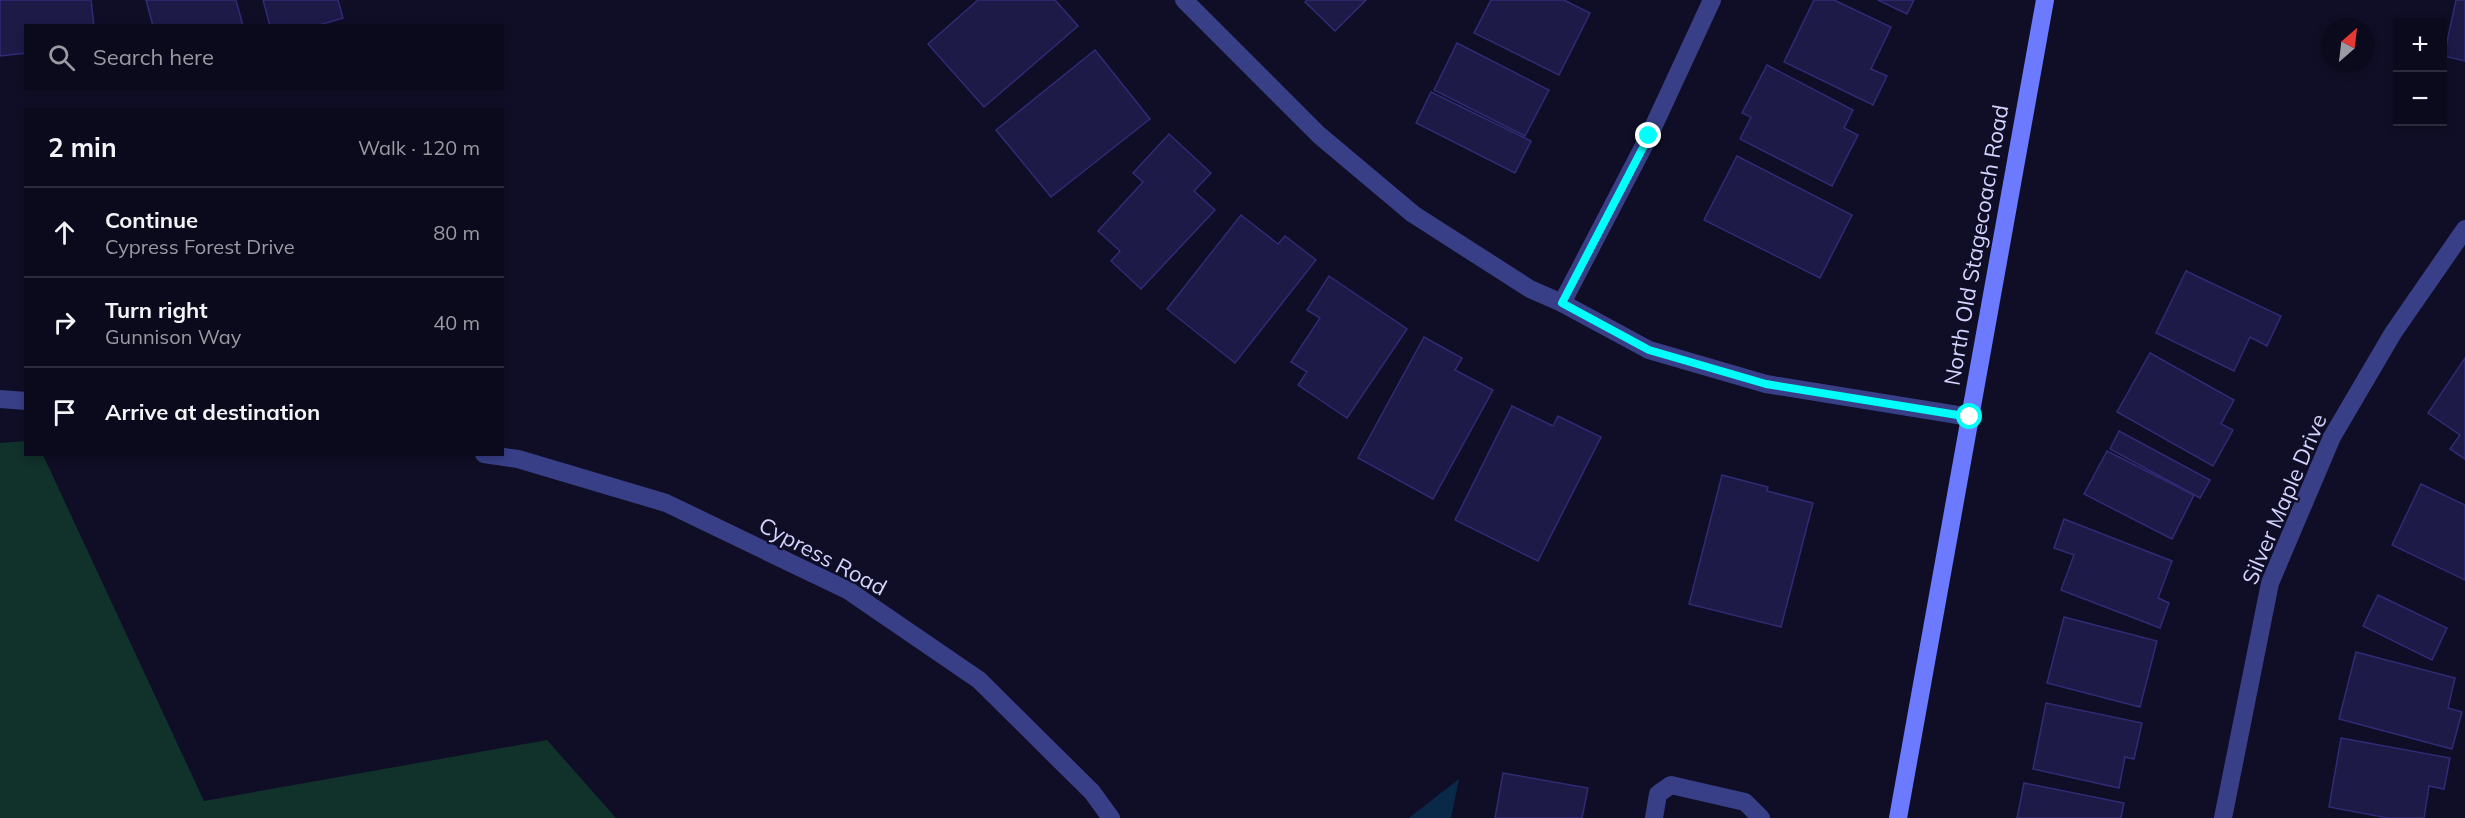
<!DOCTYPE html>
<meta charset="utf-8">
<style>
body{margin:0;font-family:Mulish,sans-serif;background:#191829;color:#f1f3f6}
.controls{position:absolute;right:18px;top:18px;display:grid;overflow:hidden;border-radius:0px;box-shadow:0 3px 9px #0003}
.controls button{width:54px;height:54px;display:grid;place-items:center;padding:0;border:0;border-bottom:2px solid #2b2b3b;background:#0b0a1c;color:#f1f3f6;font:30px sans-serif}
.compass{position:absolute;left:2321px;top:18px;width:54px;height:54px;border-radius:50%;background:#0b0a1c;box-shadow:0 3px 9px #0003;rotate:28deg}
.stop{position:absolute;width:18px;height:18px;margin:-14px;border:4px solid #00fff8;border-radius:50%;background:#fff}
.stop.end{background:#00fff8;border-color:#fff;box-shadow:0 2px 6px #0008}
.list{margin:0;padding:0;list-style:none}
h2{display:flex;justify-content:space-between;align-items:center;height:78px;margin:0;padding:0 24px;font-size:26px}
h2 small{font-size:20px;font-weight:400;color:#9a9aa3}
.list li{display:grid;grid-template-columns:39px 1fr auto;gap:18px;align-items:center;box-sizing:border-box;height:90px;padding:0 24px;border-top:2px solid #2b2b3b}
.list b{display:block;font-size:22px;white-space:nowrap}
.list p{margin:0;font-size:20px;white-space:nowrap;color:#9a9aa3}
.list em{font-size:20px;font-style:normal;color:#9a9aa3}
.icon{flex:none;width:33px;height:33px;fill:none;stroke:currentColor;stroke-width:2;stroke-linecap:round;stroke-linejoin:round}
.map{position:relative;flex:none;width:2465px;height:818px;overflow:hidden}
.search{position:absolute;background:#0b0a1c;box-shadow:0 3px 9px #0003;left:24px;top:24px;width:480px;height:66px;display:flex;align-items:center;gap:15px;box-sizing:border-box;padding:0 21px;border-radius:0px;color:#9a9aa3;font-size:22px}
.panel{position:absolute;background:#0b0a1c;box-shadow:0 3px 9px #0003;left:24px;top:108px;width:480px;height:348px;border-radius:0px}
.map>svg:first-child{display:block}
.green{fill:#11312b}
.water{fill:#0a2949}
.building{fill:#1d1a48;stroke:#302b75;stroke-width:1.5}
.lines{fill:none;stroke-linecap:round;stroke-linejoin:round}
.lane{stroke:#383f87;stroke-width:18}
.street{stroke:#383f87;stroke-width:18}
.secondary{stroke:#6b7aff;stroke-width:18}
.route{stroke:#00fff8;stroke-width:8}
.labels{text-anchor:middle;stroke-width:4.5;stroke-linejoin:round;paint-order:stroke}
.street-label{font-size:22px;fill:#d4d4ff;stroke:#0f0e26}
</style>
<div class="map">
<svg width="2465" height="818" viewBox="0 0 2465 818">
<rect width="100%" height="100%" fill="#0f0e26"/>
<path class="green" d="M25 441 26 454 43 455 204 801 547 740 616 818H0V443Z"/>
<path class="water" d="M1459 779 1451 818H1409Z"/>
<g class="building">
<path d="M0 0H91L94 26H26V53L0 56Z"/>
<path d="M146 0H236L243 26H153Z"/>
<path d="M263 0H338L343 18 316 26H270Z"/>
<path d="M978 0H1055L1078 26 984 107 928 44Z"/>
<path d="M1307 0H1366L1335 31 1305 2Z"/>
<path d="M1491 0H1564L1590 13 1559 75 1474 33Z"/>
<path d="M1814 0H1834L1891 27 1871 69 1887 76 1873 105 1784 62Z"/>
<path d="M1878 0H1914L1907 14Z"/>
<path d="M2456 0H2465V61L2444 56Z"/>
<path d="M1457 43 1549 90 1525 136 1434 90Z"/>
<path d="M1095 50 1150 119 1051 197 996 130Z"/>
<path d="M1767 65 1853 110 1844 128 1858 135 1832 186 1740 139 1751 117 1742 113Z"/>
<path d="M1431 92 1531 141 1515 173 1416 123Z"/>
<path d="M1169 134 1211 173 1194 191 1215 210 1141 289 1111 261 1120 251 1098 231 1143 182 1133 173Z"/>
<path d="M1737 156 1852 215 1820 278 1704 220Z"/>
<path d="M1241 215 1278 244 1285 236 1316 260 1235 363 1167 309Z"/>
<path d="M2186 271 2281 316 2267 346 2250 337 2234 371 2156 333Z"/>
<path d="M1329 276 1407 329 1347 418 1298 385 1307 372 1291 362 1320 318 1307 310Z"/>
<path d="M1424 337 1462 358 1455 370 1493 390 1433 499 1358 458Z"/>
<path d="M2150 353 2234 400 2221 424 2233 430 2213 466 2117 412Z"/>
<path d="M2465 358V459L2450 449 2460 435 2428 413Z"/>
<path d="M1512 406 1553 426 1558 416 1601 437 1538 561 1455 520Z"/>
<path d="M2119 431 2210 480 2200 498 2110 449Z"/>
<path d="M2107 451 2194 495 2172 539 2084 494Z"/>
<path d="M1722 475 1768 487 1767 491 1813 503 1781 627 1689 604Z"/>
<path d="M2421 484 2465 505V580L2392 545Z"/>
<path d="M2064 519 2172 561 2158 598 2169 603 2160 628 2061 590 2074 555 2054 548Z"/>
<path d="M2378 595 2447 628 2432 660 2363 626Z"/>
<path d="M2064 617 2157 641 2140 707 2047 683Z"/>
<path d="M2356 652 2455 678 2448 708 2462 712 2452 749 2339 719Z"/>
<path d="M2046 703 2142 723 2134 759 2125 757 2119 788 2033 769Z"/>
<path d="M2341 738 2450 758 2444 789 2429 786 2424 818H2388L2329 807Z"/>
<path d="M1503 773 1588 788 1582 818H1495Z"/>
<path d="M2024 783 2124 803 2121 818H2017Z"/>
</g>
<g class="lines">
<path class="lane" d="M1654 818 1658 794 1671 785 1745 802 1761 818"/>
<g class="street">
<path d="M1184 0 1319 135 1413 214 1530 289 1562 303 1649 350 1766 384 1970 417"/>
<path d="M1562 303 1649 136 1712 0"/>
<path d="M0 399 26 401"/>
<path d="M484 454 518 459 666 503 849 591 979 680 1092 792 1111 818"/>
<path d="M2223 818 2270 583 2332 437 2393 333 2465 229"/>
</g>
<path class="secondary" d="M1898 818 2045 0"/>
</g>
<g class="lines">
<path class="route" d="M1649 136 1562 303 1649 350 1766 384 1970 417"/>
</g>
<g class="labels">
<g class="street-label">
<text transform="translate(1976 245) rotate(-80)" y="8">North Old Stagecoach Road</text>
<text transform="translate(2284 499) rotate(-67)" y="8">Silver Maple Drive</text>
<text transform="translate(823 556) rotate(28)" y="8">Cypress Road</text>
</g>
</g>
</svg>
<div class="controls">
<button>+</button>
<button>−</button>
</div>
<svg class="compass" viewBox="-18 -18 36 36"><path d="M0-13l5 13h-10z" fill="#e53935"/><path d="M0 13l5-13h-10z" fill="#9a9aa3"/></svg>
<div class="stop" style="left:1970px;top:417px"></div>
<div class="stop end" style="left:1649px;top:136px"></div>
<div class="search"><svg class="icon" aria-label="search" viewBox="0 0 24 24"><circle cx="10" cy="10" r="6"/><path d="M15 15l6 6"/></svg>Search here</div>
<section class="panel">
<h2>2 min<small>Walk · 120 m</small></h2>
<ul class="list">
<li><svg class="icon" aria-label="ahead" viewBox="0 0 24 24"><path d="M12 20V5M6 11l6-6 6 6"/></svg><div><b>Continue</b><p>Cypress Forest Drive</p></div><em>80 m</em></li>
<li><svg class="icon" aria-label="right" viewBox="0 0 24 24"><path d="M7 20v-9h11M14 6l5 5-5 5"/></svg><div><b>Turn right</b><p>Gunnison Way</p></div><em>40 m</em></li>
<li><svg class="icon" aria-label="arrive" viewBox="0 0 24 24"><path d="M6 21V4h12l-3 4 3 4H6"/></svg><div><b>Arrive at destination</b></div></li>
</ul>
</section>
</div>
